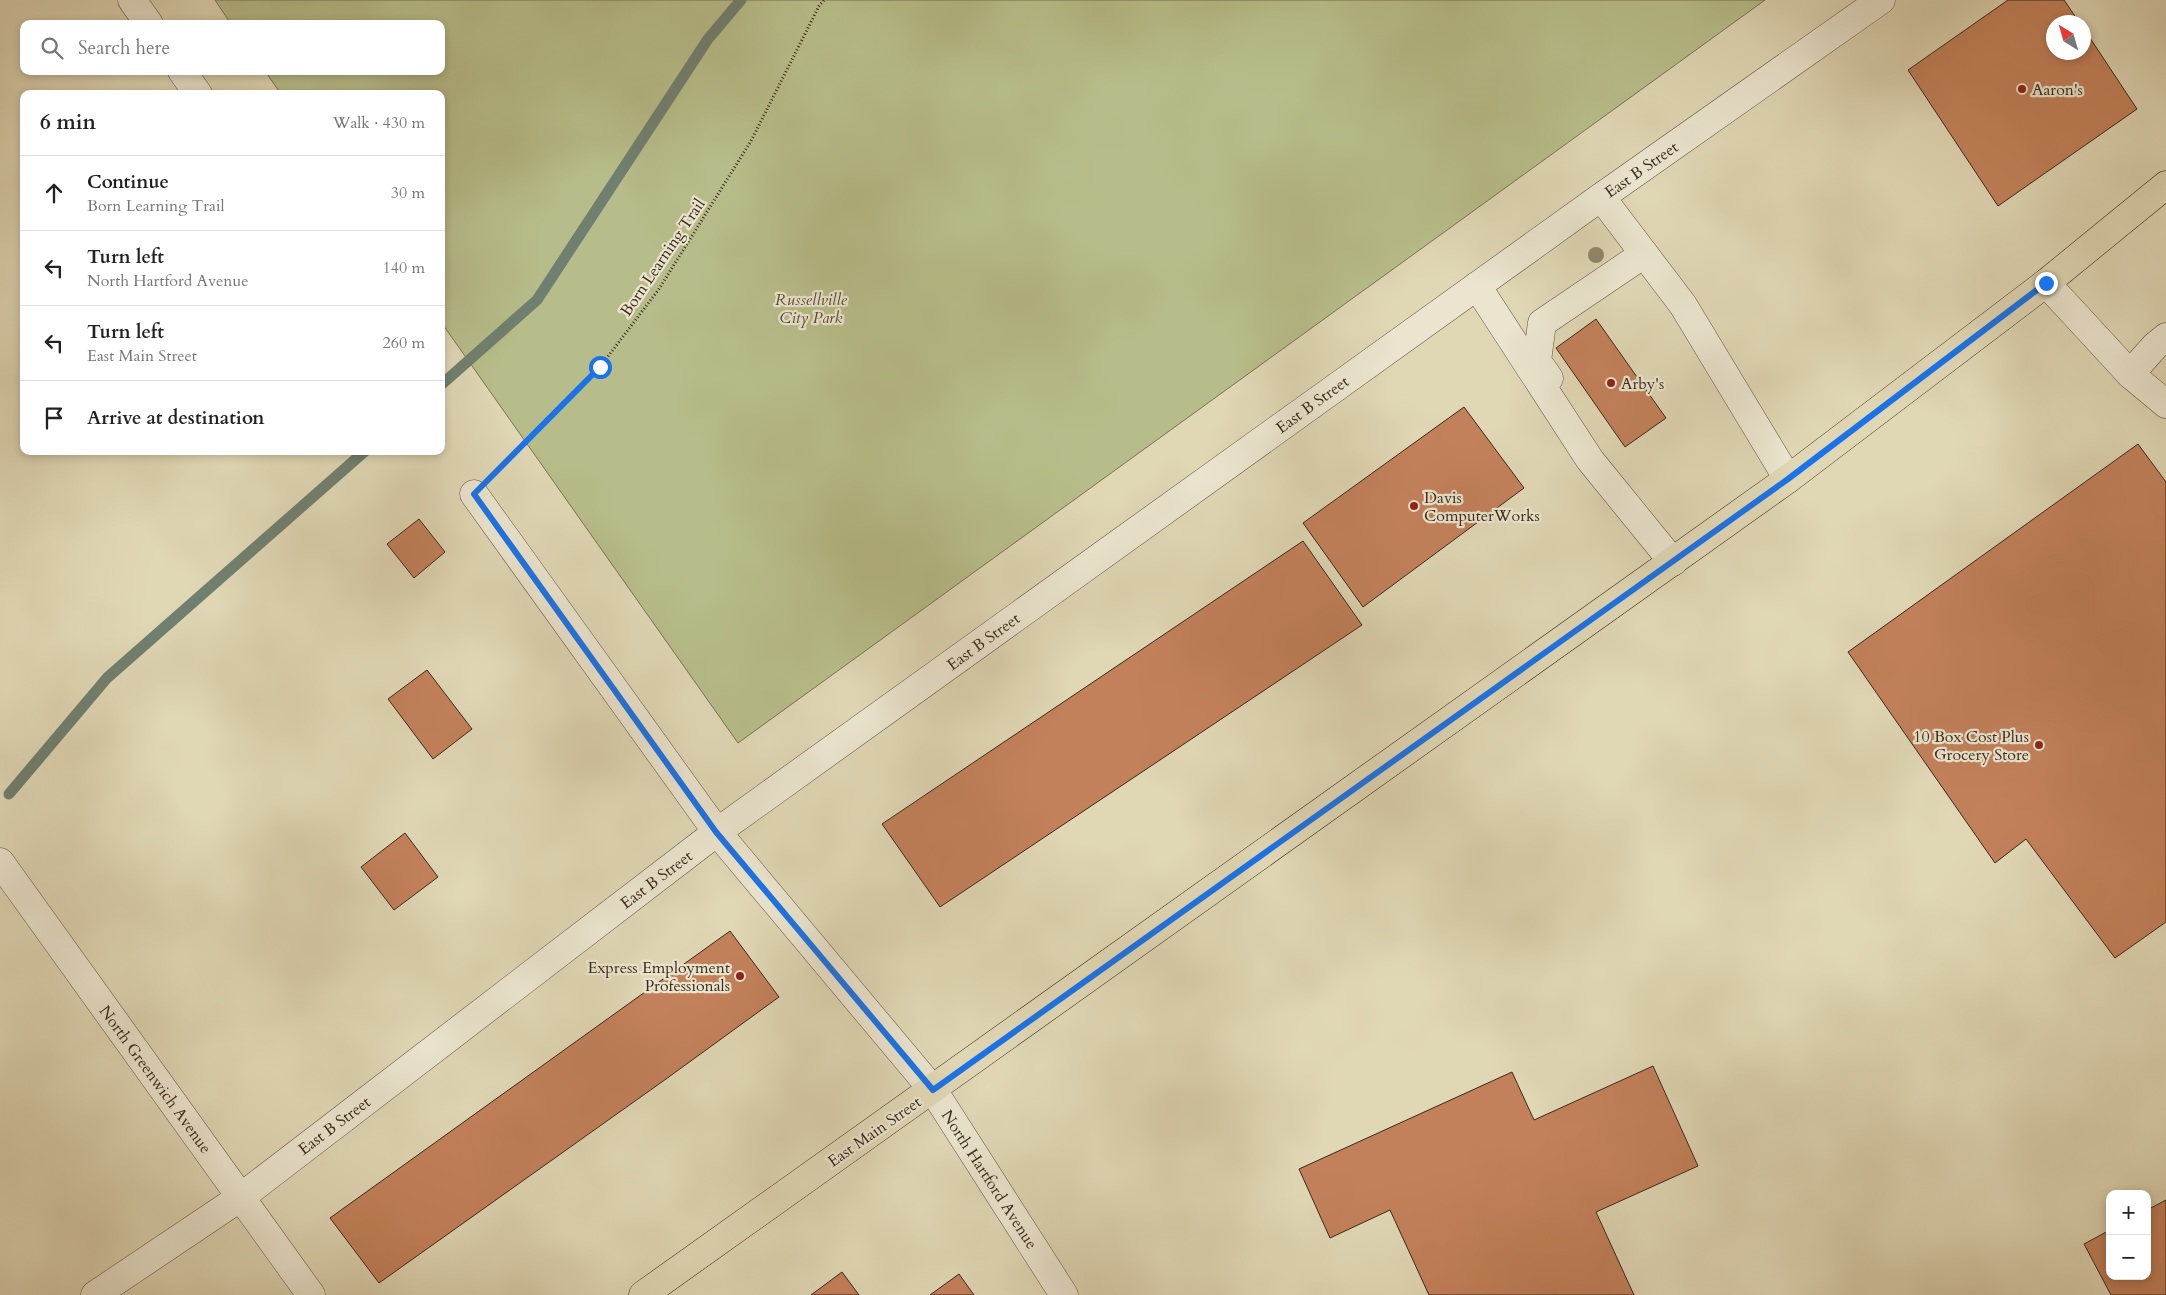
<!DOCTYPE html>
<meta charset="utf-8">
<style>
body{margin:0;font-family:Cardo,serif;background:#f2f2f2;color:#222}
.controls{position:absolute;right:15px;bottom:15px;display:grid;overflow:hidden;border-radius:10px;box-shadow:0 2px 8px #0003}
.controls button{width:45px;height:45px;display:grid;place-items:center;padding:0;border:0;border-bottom:1px solid #e0e0e0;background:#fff;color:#222;font:25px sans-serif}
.compass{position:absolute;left:2046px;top:15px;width:45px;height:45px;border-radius:50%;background:#fff;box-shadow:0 2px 8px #0003;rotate:323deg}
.stop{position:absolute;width:15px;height:15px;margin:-11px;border:4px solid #1a73e8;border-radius:50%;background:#fff}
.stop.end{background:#1a73e8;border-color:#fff;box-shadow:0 1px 5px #0008}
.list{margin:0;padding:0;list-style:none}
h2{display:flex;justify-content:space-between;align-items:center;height:65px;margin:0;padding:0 20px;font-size:21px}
h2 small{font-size:16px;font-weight:400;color:#767676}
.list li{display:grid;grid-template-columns:32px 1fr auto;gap:15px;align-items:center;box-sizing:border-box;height:75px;padding:0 20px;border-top:1px solid #e0e0e0}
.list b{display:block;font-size:19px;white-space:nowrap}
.list p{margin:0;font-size:16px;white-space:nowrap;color:#767676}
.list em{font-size:16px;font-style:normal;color:#767676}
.icon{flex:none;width:28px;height:28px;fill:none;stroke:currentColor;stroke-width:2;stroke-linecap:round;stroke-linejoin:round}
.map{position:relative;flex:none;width:2166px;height:1295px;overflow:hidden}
.search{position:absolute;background:#fff;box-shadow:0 2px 8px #0003;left:20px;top:20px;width:425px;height:55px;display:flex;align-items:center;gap:12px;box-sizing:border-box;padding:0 18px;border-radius:10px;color:#767676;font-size:19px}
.panel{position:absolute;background:#fff;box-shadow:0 2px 8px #0003;left:20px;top:90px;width:425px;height:365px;border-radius:10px}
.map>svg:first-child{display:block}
.green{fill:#b7bd8a;stroke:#787352}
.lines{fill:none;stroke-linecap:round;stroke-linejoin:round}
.stream{stroke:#708070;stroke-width:11}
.building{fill:#c3815b;stroke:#3a2919}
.minor-casing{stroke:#645440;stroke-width:29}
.major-casing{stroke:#3a2919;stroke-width:29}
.path{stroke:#3a2919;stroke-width:3;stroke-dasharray:1 2.5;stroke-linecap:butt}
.minor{stroke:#ebe5cf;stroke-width:28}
.major{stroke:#e0d7b5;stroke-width:28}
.tree{fill:#92886c}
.route{stroke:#1a73e8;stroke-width:6}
.poi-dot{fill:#8f2418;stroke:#ebe5cf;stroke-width:2}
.labels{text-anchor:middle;stroke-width:4.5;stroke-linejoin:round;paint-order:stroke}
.poi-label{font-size:16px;fill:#3a2919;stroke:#ebe5cf;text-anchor:start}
.street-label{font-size:16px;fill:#3a2919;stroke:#ebe5cf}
.park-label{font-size:16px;font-style:italic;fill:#534730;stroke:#ebe5cf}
</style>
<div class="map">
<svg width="2166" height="1295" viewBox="0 0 2166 1295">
<rect width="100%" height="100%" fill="#e0d7b5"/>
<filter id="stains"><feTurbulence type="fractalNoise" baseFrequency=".004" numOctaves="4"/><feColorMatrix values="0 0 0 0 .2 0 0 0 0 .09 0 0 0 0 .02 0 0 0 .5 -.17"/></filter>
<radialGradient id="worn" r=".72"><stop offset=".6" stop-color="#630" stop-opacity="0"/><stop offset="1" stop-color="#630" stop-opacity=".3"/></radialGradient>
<path class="green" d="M215 0H1765L738 743 441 322V94H281L265 71H441V24H231Z"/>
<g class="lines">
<g class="stream">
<path d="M441 385 537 300 708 39 741 0"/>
<path d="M9 794 107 678 365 451"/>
</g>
</g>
<g class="building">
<path d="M2008 0H2064L2079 22H2054V52H2084V29L2137 109 1998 206 1908 70Z"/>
<path d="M1596 319 1666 418 1625 447 1556 348Z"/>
<path d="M1464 407 1524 488 1363 607 1303 523Z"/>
<path d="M2138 444 2166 482V922L2115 958 2026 839 1995 863 1848 652Z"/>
<path d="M419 519 445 552 414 578 387 544Z"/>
<path d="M1303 541 1362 625 940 907 882 824Z"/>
<path d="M427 670 472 729 433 759 388 699Z"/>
<path d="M405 833 438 877 394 910 361 867Z"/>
<path d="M730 931 779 997 666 1079 379 1283 330 1218Z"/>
<path d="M1653 1066 1698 1166 1596 1212 1634 1295H1429L1390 1210 1330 1238 1299 1169 1512 1072 1534 1120Z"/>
<path d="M2166 1200V1295H2111L2084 1244 2110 1230V1276H2147V1210Z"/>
<path d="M842 1272 859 1295H811Z"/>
<path d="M959 1274 974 1295H930Z"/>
</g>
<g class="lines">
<defs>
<g id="minor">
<path d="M132 0 149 24"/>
<path d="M182 71 198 94"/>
<path d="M1601 197 1683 305 1788 479"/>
<path d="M2046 283 2130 374 2166 404"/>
<path d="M1477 286 1590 460 1673 562"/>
<path d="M2130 374 2155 346 2166 337"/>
<path d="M1549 378 1537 361 1542 323 1644 254"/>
<path d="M474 494 717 832 933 1090 1064 1295"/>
<path d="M0 862 311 1295"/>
<path d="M95 1295 241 1197 717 832 1601 197 1881 0"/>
</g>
<path id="major" d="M643 1295 1788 479 2046 283 2166 185"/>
</defs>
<use href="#minor" class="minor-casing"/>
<use href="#major" class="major-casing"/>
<path class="path" d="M496 472 600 367 659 289 751 141 819 6 824 0"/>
<use href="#minor" class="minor"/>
<use href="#major" class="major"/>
</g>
<circle class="tree" cx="1596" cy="255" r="8"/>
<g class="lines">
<path class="route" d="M600 367 474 494 716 832 933 1090 1788 479 2046 283"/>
</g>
<g class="poi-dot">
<circle cx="2022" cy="89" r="5"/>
<circle cx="1611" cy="383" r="5"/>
<circle cx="1414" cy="506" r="5"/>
<circle cx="2039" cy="745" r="5"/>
<circle cx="740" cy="976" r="5"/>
</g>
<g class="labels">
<g class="poi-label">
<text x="2032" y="95">Aaron's</text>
<text x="1621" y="389">Arby's</text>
<text x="1424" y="503">Davis<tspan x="1424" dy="18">ComputerWorks</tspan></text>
<text x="2029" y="742" text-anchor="end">10 Box Cost Plus<tspan x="2029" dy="18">Grocery Store</tspan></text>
<text x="730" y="973" text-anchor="end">Express Employment<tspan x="730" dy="18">Professionals</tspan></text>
</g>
<g class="street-label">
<text transform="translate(1641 169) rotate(-35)" y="6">East B Street</text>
<text transform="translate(662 257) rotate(-56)" y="6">Born Learning Trail</text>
<text transform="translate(1312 404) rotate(-36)" y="6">East B Street</text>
<text transform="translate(983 641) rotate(-36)" y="6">East B Street</text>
<text transform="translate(656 879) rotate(-37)" y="6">East B Street</text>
<text transform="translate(156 1079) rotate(54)" y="6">North Greenwich Avenue</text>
<text transform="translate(334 1125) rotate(-37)" y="6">East B Street</text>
<text transform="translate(874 1131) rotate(-35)" y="6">East Main Street</text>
<text transform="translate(990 1179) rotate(57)" y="6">North Hartford Avenue</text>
</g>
<g class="park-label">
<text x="811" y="305">Russellville<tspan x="811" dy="18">City Park</tspan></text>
</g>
</g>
<rect width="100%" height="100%" filter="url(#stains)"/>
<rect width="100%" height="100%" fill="url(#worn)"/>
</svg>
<div class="controls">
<button>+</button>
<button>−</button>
</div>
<svg class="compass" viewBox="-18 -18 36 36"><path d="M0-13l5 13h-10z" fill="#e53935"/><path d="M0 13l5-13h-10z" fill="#767676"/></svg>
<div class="stop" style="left:600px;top:367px"></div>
<div class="stop end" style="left:2046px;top:283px"></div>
<div class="search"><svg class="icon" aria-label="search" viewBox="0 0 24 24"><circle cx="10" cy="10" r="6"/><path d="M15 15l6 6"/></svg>Search here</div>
<section class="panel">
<h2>6 min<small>Walk · 430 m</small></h2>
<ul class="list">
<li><svg class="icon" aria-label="ahead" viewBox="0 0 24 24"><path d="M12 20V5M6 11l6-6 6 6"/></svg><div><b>Continue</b><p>Born Learning Trail</p></div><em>30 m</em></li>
<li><svg class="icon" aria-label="left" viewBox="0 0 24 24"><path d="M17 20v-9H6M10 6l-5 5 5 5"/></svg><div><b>Turn left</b><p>North Hartford Avenue</p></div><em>140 m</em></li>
<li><svg class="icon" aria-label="left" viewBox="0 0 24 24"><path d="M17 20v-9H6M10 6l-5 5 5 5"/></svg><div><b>Turn left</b><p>East Main Street</p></div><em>260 m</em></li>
<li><svg class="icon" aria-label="arrive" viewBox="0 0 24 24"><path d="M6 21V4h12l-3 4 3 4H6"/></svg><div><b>Arrive at destination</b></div></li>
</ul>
</section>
</div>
